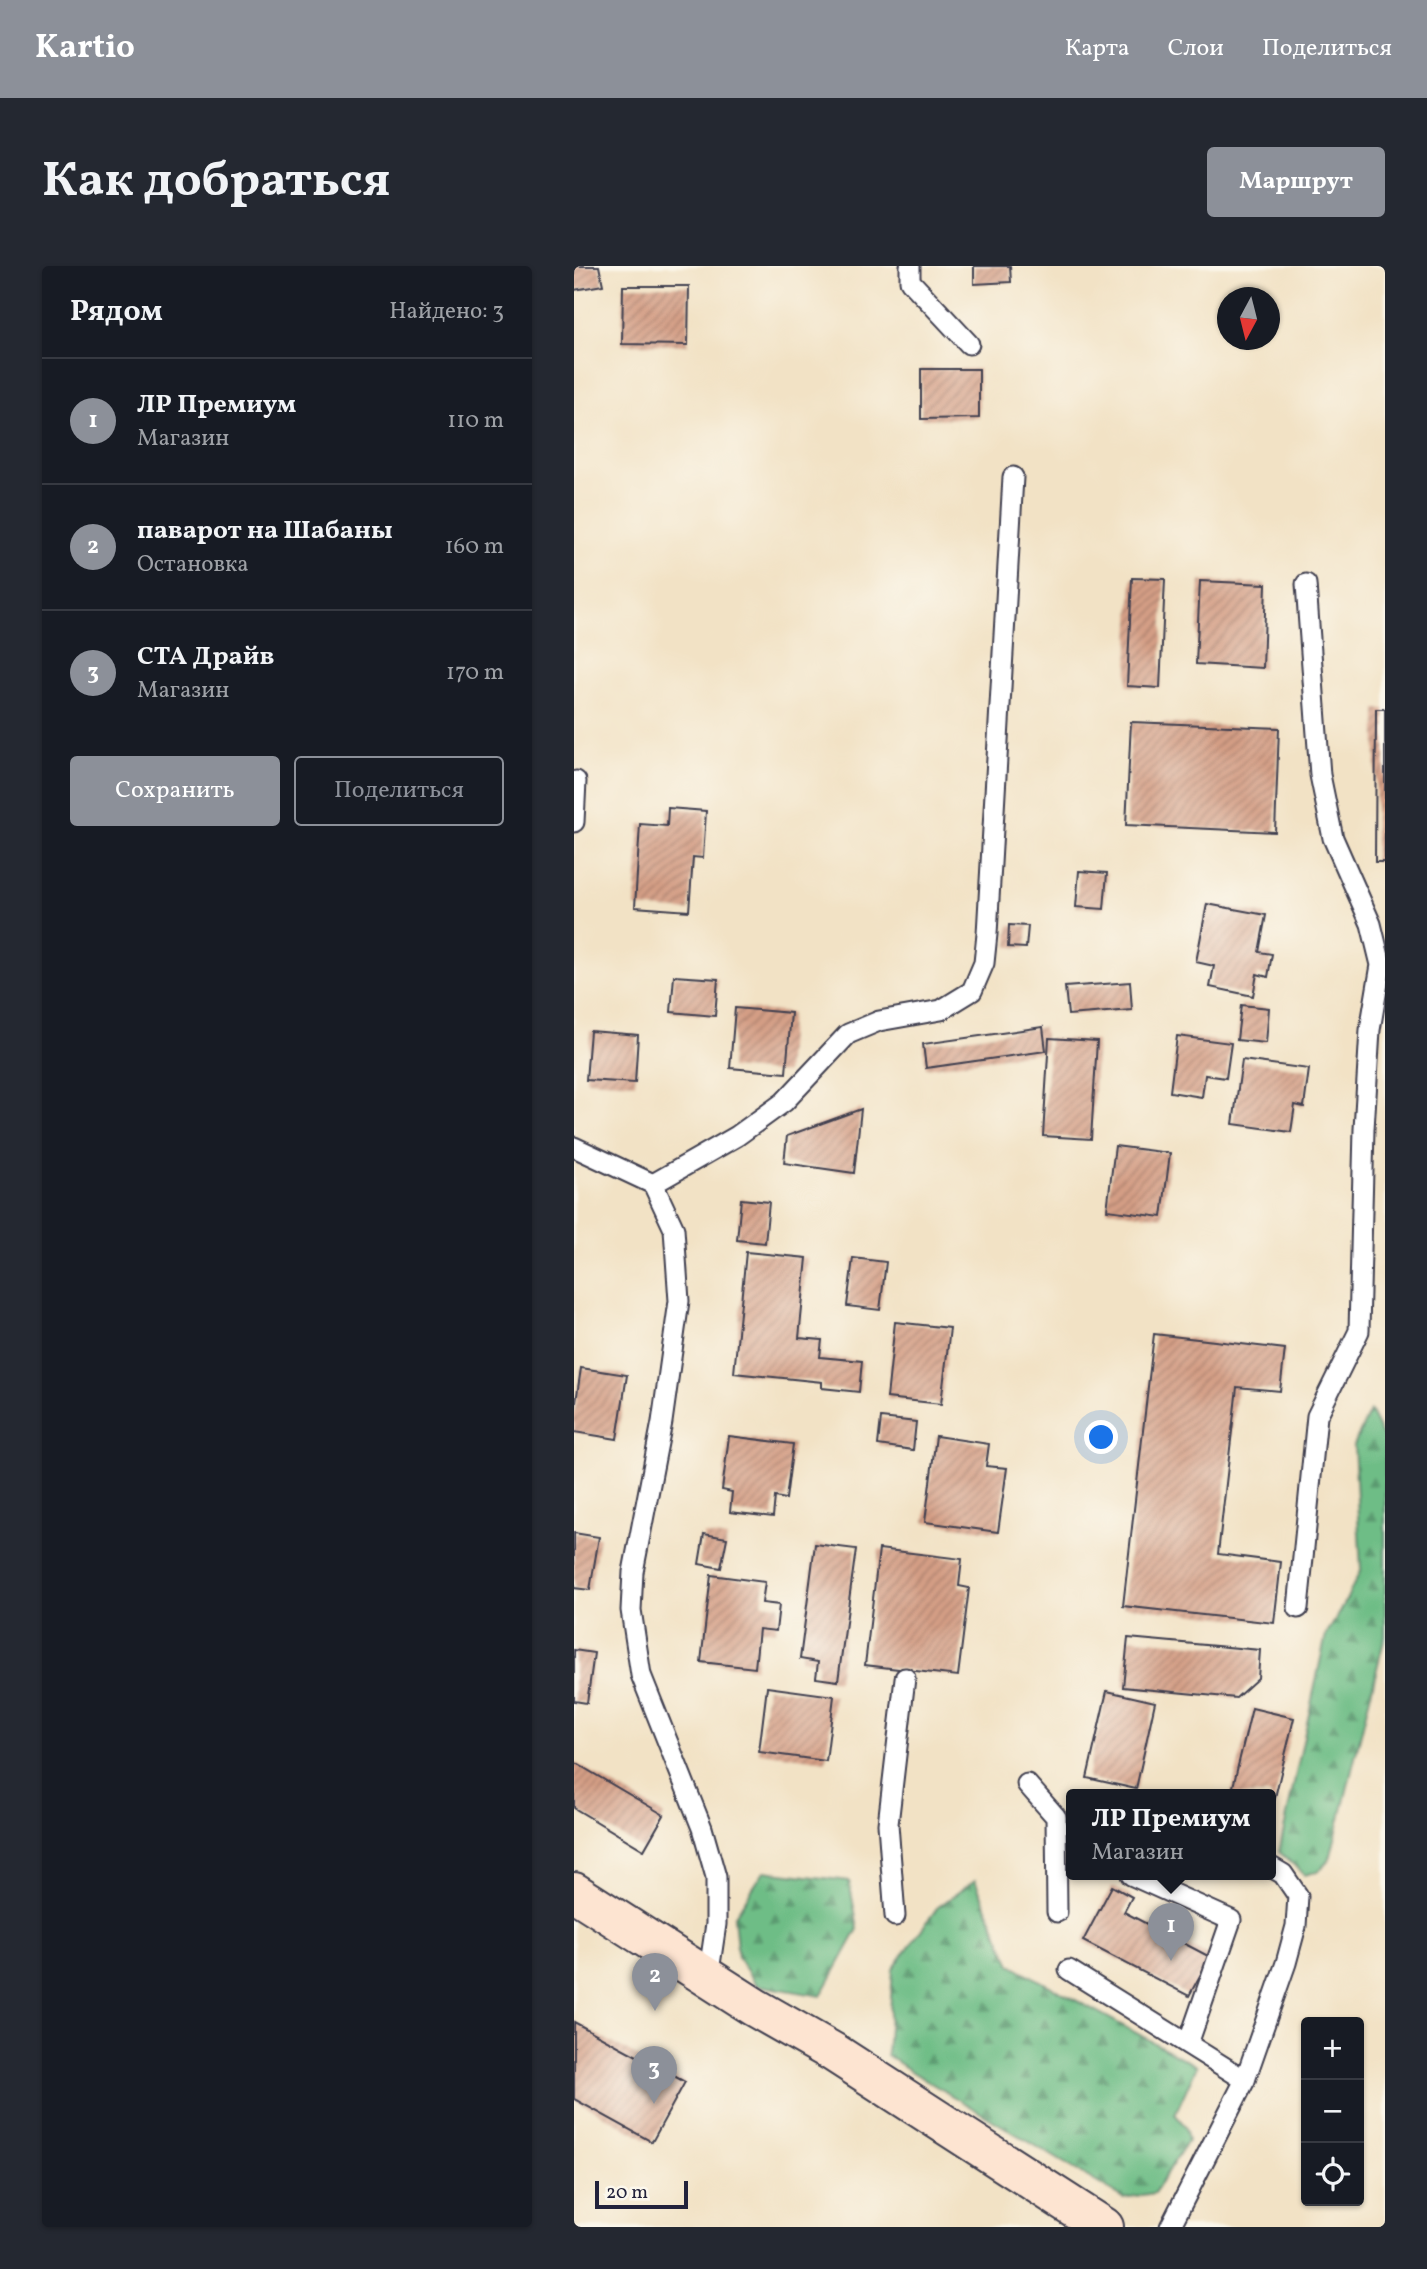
<!DOCTYPE html>
<html lang="ru">
<meta charset="utf-8">
<style>
body{margin:0;font-family:Vollkorn,serif;background:#242831;color:#f1f3f6}
.controls{position:absolute;right:21px;bottom:21px;display:grid;overflow:hidden;border-radius:7px;box-shadow:0 2px 5px #0004}
.controls button{width:63px;height:63px;display:grid;place-items:center;padding:0;border:0;border-bottom:2px solid #363941;background:#171b24;color:#f1f3f6;font:35px sans-serif}
.compass{position:absolute;left:643px;top:21px;width:63px;height:63px;border-radius:50%;background:#171b24;box-shadow:0 2px 5px #0004;rotate:187deg}
.scale{position:absolute;left:21px;bottom:18px;width:93px;box-sizing:border-box;padding-left:7px;border:4px solid #22223b;border-top:0;font-size:19px;line-height:24px;white-space:nowrap;color:#22223b;-webkit-text-stroke:5px #fbf7ec;paint-order:stroke}
.you{position:absolute;left:528px;top:1172px;width:24px;height:24px;margin:-18px;border:5px solid #fff;border-radius:50%;background:#1a73e8;box-shadow:0 0 0 10px #1a73e833}
.badge{display:grid;place-items:center;width:46px;height:46px;border-radius:50%;background:#8c9099;color:#fff;font-size:23px;font-weight:700}
.pin{position:absolute;translate:-50% -58px;filter:drop-shadow(0 2px 4px #0008)}
.pin::after{content:'';position:absolute;top:37px;width:24px;height:21px;background:inherit;clip-path:polygon(0 0,100% 0,50% 100%)}
.popup{position:absolute;left:492px;top:1523px;width:210px;height:91px;box-sizing:border-box;display:grid;place-content:center;border-radius:7px;background:#171b24;filter:drop-shadow(0 2px 5px #0005);font-size:23px;white-space:nowrap;color:#9ea1a6}
.popup b{font-size:26px;color:#f1f3f6}
.popup::after{content:'';position:absolute;left:50%;top:100%;margin-left:-14px;border:14px solid transparent;border-top-color:#171b24}
.list{margin:0;padding:0;list-style:none}
h2{display:flex;justify-content:space-between;align-items:center;height:91px;margin:0;padding:0 28px;font-size:30px}
h2 small{font-size:23px;font-weight:400;color:#9ea1a6}
.list li{display:grid;grid-template-columns:46px 1fr auto;gap:21px;align-items:center;box-sizing:border-box;height:126px;padding:0 28px;border-top:2px solid #363941}
.list b{display:block;font-size:26px;white-space:nowrap}
.list p{margin:0;font-size:23px;white-space:nowrap;color:#9ea1a6}
.list em{font-size:23px;font-style:normal;color:#9ea1a6}
.actions{display:flex;gap:14px;padding:21px 28px}
.actions a{flex:1;padding:16px 0;border:2px solid #8c9099;border-radius:7px;text-align:center;font-size:24px;color:#8c9099}
.actions .main{background:#8c9099;color:#fff}
.icon{flex:none;width:38px;height:38px;fill:none;stroke:currentColor;stroke-width:2;stroke-linecap:round;stroke-linejoin:round}
.map{position:relative;flex:none;width:811px;height:1961px;overflow:hidden;border-radius:7px}
header{display:flex;align-items:center;gap:42px;box-sizing:border-box;height:98px;padding:0 35px;background:#8c9099;color:#fff}
header strong{font-size:33px}
nav{display:flex;gap:38px;margin-inline-start:auto;font-size:24px}
.intro{display:flex;align-items:center;justify-content:space-between;box-sizing:border-box;height:168px;padding:0 42px}
h1{margin:0;font-size:49px}
.button{padding:18px 32px;border-radius:7px;background:#8c9099;color:#fff;font-size:24px;font-weight:700}
main{display:flex;gap:42px;padding:0 42px}
aside{flex:1;background:#171b24;border-radius:7px;box-shadow:0 2px 5px #0004}
.map>svg:first-child{display:block}
.forest{fill:url(#forest-firs);stroke:#487060;stroke-width:2}
.building{fill:url(#building-hatch)}
.lines{fill:none;stroke-linecap:round;stroke-linejoin:round}
.lane-casing{stroke:#413f50;stroke-width:23}
.secondary-casing{stroke:#413f50;stroke-width:42}
.lane{stroke:#fff;stroke-width:19}
.secondary{stroke:#fde4d1;stroke-width:38}
</style>
<header>
<strong>Kartio</strong>
<nav><a>Карта</a><a>Слои</a><a>Поделиться</a></nav>
</header>
<div class="intro"><h1>Как добраться</h1><a class="button">Маршрут</a></div>
<main>
<aside>
<h2>Рядом<small>Найдено: 3</small></h2>
<ul class="list">
<li><span class="badge">1</span><div><b>ЛР Премиум</b><p>Магазин</p></div><em>110 m</em></li>
<li><span class="badge">2</span><div><b>паварот на Шабаны</b><p>Остановка</p></div><em>160 m</em></li>
<li><span class="badge">3</span><div><b>СТА Драйв</b><p>Магазин</p></div><em>170 m</em></li>
</ul>
<div class="actions"><a class="main">Сохранить</a><a>Поделиться</a></div>
</aside>
<div class="map">
<svg width="811" height="1961" viewBox="0 0 811 1961">
<defs>
<pattern id="forest-firs" width="22" height="20" patternUnits="userSpaceOnUse" patternTransform="scale(1.75)"><rect width="22" height="20" fill="#6ebd86"/><path d="M5 1l3.5 6h-7zM16 11l3.5 6h-7z" fill="#5a996f"/></pattern>
<pattern id="building-hatch" width="6" height="6" patternUnits="userSpaceOnUse" patternTransform="scale(1.75)"><rect width="6" height="6" fill="#d49e85"/><path d="M-1 1l2-2M0 6l6-6M5 7l2-2" fill="none" stroke="#ac806e"/></pattern>
</defs>
<rect width="100%" height="100%" fill="#fbf7ec"/>
<filter id="ink" filterUnits="userSpaceOnUse"><feTurbulence type="fractalNoise" baseFrequency=".0143" numOctaves="2"/><feDisplacementMap in="SourceGraphic" scale="14" xChannelSelector="R" yChannelSelector="G"/><feConvolveMatrix kernelMatrix="1 2 1 2 8 2 1 2 1" color-interpolation-filters="sRGB"/></filter>
<filter id="wash" filterUnits="userSpaceOnUse"><feTurbulence type="fractalNoise" baseFrequency=".00686" numOctaves="4" result="noise"/><feDisplacementMap in="SourceGraphic" scale="28" xChannelSelector="R" yChannelSelector="G"/><feGaussianBlur stdDeviation="1.57" result="paint"/><feColorMatrix in="noise" values="0 0 0 0 0 0 0 0 0 0 0 0 0 0 0 0 0 1.4 0 .05"/><feComposite in="paint" operator="in"/></filter>
<g filter="url(#wash)">
<rect width="100%" height="100%" fill="#f2e2c5"/>
<g class="forest">
<path d="M796 1145 811 1175V1370L756 1593 745 1605 731 1609 705 1586 752 1369 767 1345 787 1303 780 1179Z"/>
<path d="M190 1605 275 1615 284 1663 247 1730 183 1719 164 1692 160 1651Z"/>
<path d="M401 1614 437 1699 623 1800 601 1848 611 1860 614 1874 580 1927 549 1932 340 1807 313 1789 319 1703 363 1642Z"/>
</g>
<g id="blocks">
<g class="building">
<path d="M0 0H25L29 19 0 24Z"/>
<path d="M400 0H436L437 16 400 18Z"/>
<path d="M49 20H115L114 79 48 78Z"/>
<path d="M347 103H405V152L347 153Z"/>
<path d="M558 312 591 313 586 422 553 420Z"/>
<path d="M626 315 692 318 689 402 622 398Z"/>
<path d="M802 443H811V596H801Z"/>
<path d="M557 456 705 462 701 566 552 559Z"/>
<path d="M94 542 132 545 129 592 119 591 115 645 61 641 66 558 93 560Z"/>
<path d="M505 605 533 607 530 643 502 641Z"/>
<path d="M633 638 692 649 685 686 698 688 694 711 683 708 679 730 636 721 640 700 622 696Z"/>
<path d="M435 659 454 660 452 682 434 681Z"/>
<path d="M100 710 144 713 141 750 97 746Z"/>
<path d="M556 716 558 744 494 749 491 721Z"/>
<path d="M667 739 695 742 692 777 663 774Z"/>
<path d="M161 742 217 747 212 807 156 802Z"/>
<path d="M469 761 472 785 352 802 349 778Z"/>
<path d="M16 765 64 769 61 817 12 814Z"/>
<path d="M603 770 657 777 652 812 631 809 628 831 596 826Z"/>
<path d="M475 772 523 775 517 873 469 870Z"/>
<path d="M668 794 735 803 730 841 721 839 717 866 659 858Z"/>
<path d="M287 843 280 907 210 897 213 870Z"/>
<path d="M541 880 596 887 588 951 533 944Z"/>
<path d="M167 933 195 936 191 977 163 974Z"/>
<path d="M172 986 233 992 225 1072 248 1074 246 1091 288 1095 285 1126 248 1122V1116L160 1107Z"/>
<path d="M279 992 312 996 306 1044 273 1040Z"/>
<path d="M321 1056 376 1062 367 1138 313 1132Z"/>
<path d="M580 1068 711 1083 706 1125 663 1121 644 1288 707 1296 700 1357 549 1340Z"/>
<path d="M7 1102 53 1109 43 1173 0 1166V1150Z"/>
<path d="M307 1152 342 1156 339 1184 304 1179Z"/>
<path d="M155 1170 219 1178 212 1233 201 1231 199 1251 156 1246 158 1226 148 1224Z"/>
<path d="M362 1170 415 1178 412 1200 433 1202 424 1266 351 1256Z"/>
<path d="M0 1267 25 1271 16 1324 0 1322Z"/>
<path d="M130 1268 153 1272 147 1302 125 1298Z"/>
<path d="M241 1278 282 1283 264 1415 242 1412 244 1396 226 1393Z"/>
<path d="M305 1283 388 1293 385 1320 395 1322 384 1410 291 1399Z"/>
<path d="M137 1309 191 1316 188 1337 205 1339 202 1365 185 1363 181 1402 127 1396Z"/>
<path d="M554 1372 686 1384 684 1412 662 1432 549 1421Z"/>
<path d="M0 1384 20 1387 13 1437 0 1435Z"/>
<path d="M193 1421 260 1430 252 1495 185 1486Z"/>
<path d="M533 1425 581 1436 562 1523 513 1512Z"/>
<path d="M678 1442 720 1452 698 1544 697 1529H657Z"/>
<path d="M0 1496 90 1549 70 1584 0 1542Z"/>
<path d="M538 1620 558 1631 550 1646 636 1691 615 1730 509 1675Z"/>
<path d="M0 1756 111 1816 78 1876 0 1833Z"/>
</g>
</g>
</g>
<g filter="url(#ink)">
<use href="#blocks" fill-opacity="0" stroke="#413f50" stroke-width="2"/>
<g class="lines">
<defs>
<g id="lane">
<path d="M336 0V15L395 78"/>
<path d="M0 556 2 515"/>
<path d="M0 881 79 918 100 963 105 1035 88 1156 59 1306 57 1344 67 1409 128 1562 142 1611V1658L134 1712"/>
<path d="M79 918 163 870 210 836 274 768 305 755 367 744 398 725 410 697 413 668 439 211"/>
<path d="M724 1342 743 1150 785 1065 790 863 796 764 807 699 797 658 759 572 746 509 732 318"/>
<path d="M453 1518 482 1551 483 1646"/>
<path d="M557 1609 657 1654 614 1778"/>
<path d="M321 1650 314 1558 331 1412"/>
<path d="M495 1704 671 1814"/>
<path d="M596 1961 671 1814 712 1697 722 1660 724 1630 709 1608 697 1601"/>
</g>
<path id="secondary" d="M0 1626 180 1741 259 1786 530 1961"/>
</defs>
<use href="#lane" class="lane-casing"/>
<use href="#secondary" class="secondary-casing"/>
<use href="#lane" class="lane"/>
<use href="#secondary" class="secondary"/>
</g>
</g>
</svg>
<div class="controls">
<button>+</button>
<button>−</button>
<button><svg class="icon" aria-label="locate" viewBox="0 0 24 24"><circle cx="12" cy="12" r="6"/><path d="M12 2v4M12 18v4M2 12h4M18 12h4"/></svg></button>
</div>
<svg class="compass" viewBox="-18 -18 36 36"><path d="M0-13l5 13h-10z" fill="#e53935"/><path d="M0 13l5-13h-10z" fill="#9ea1a6"/></svg>
<div class="scale">20 m</div>
<div class="you"></div>
<div class="pin badge" style="left:597px;top:1695px">1</div>
<div class="popup"><b>ЛР Премиум</b>Магазин</div>
<div class="pin badge" style="left:81px;top:1745px">2</div>
<div class="pin badge" style="left:80px;top:1838px">3</div>
</div>
</main>
